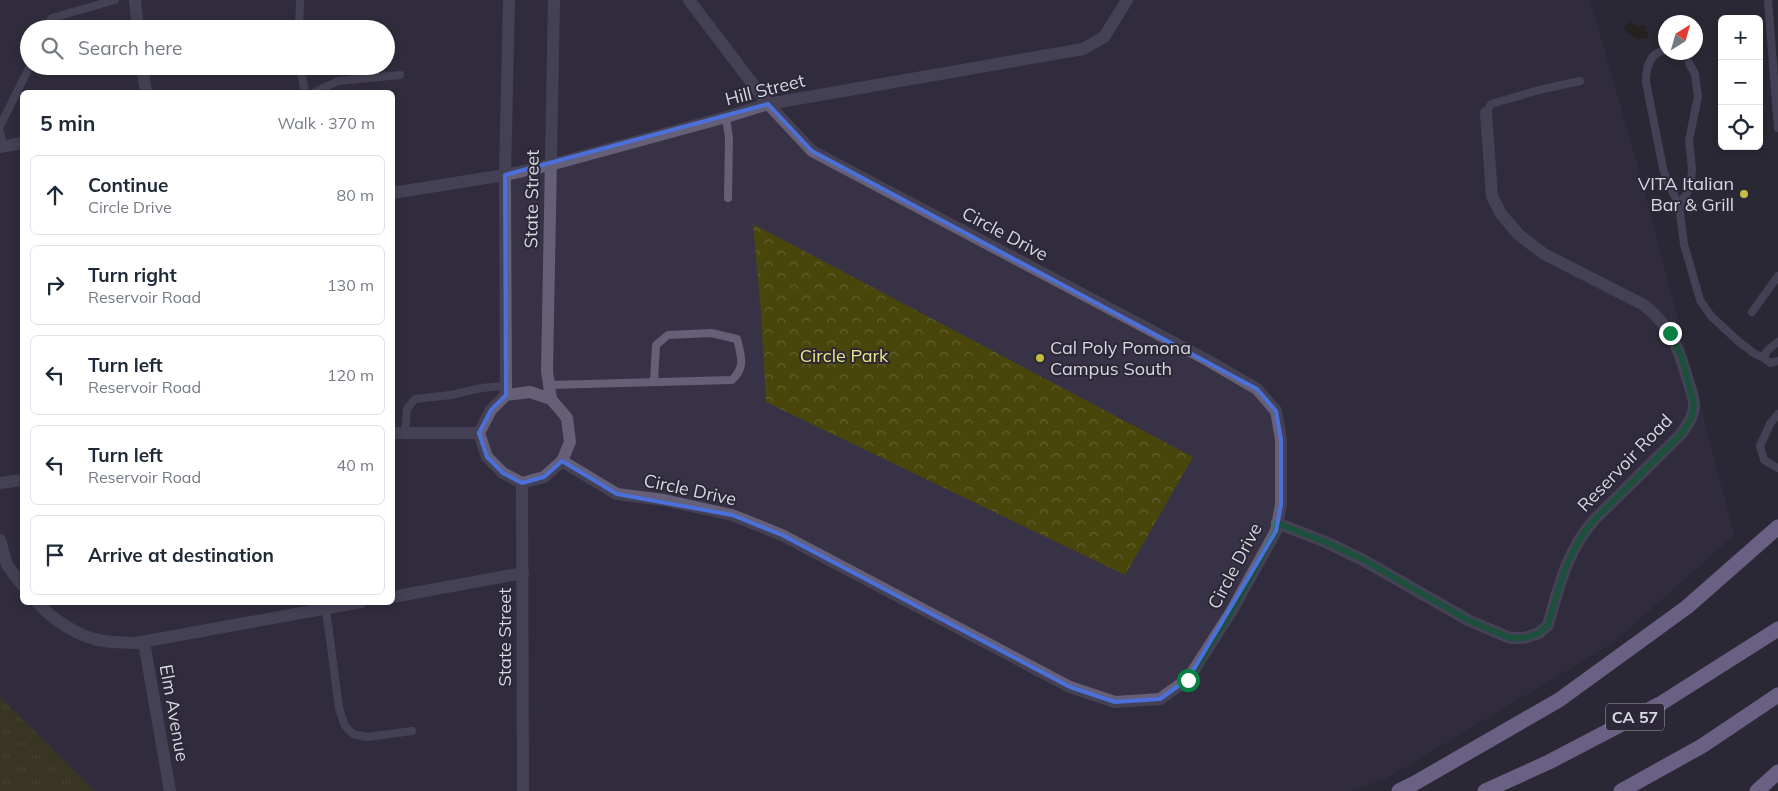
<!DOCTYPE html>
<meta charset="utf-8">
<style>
body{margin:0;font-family:Mulish,sans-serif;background:#f6f6f7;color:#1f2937}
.controls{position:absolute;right:15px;top:15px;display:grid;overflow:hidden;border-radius:8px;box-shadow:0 2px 8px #0003}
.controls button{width:45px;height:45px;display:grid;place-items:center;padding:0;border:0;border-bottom:1px solid #e0e1e3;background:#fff;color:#1f2937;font:25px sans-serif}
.compass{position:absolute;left:1658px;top:15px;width:45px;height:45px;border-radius:50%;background:#fff;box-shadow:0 2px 8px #0003;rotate:37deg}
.stop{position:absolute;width:15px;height:15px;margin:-11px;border:4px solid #0b8043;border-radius:50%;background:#fff}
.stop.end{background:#0b8043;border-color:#fff;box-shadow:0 1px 5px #0008}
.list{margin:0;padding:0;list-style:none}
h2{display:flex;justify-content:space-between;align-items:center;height:65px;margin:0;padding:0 20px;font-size:21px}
h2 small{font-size:16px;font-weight:400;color:#747a83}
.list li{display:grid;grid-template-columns:32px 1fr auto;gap:15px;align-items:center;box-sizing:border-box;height:80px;margin:0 10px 10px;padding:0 10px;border:1px solid #e0e1e3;border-radius:8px}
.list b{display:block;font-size:19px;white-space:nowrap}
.list p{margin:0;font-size:16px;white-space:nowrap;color:#747a83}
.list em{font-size:16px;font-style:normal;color:#747a83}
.icon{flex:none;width:28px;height:28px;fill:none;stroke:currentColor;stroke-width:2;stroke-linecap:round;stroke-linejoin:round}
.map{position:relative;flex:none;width:1778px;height:791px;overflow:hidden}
.search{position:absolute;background:#fff;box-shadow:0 2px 8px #0003;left:20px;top:20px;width:375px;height:55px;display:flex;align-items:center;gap:12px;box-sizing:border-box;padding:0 18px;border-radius:28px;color:#747a83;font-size:19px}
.panel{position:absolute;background:#fff;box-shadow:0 2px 8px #0003;left:20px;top:90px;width:375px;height:515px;border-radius:8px}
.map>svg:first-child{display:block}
.built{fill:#373246;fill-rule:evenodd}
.grass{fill:url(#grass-tufts)}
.park{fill:url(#park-crowns)}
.water{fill:url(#water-ripples)}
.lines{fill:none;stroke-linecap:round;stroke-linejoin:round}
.service{stroke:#655f78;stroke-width:8}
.minor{stroke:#655f78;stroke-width:12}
.motorway{stroke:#b5a5e3;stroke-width:15}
.route{stroke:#0b8043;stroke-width:6}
.marked{fill:none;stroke:#4c70da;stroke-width:4;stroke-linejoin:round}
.poi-dot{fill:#c2bd3f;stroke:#2c2837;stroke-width:2}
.labels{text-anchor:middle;stroke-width:4;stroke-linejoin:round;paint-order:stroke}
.shield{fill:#2c2837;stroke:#a4a2ad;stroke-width:1}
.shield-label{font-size:16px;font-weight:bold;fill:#d8d6e0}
.street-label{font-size:18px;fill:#d8d6e0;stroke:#2c2837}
.poi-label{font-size:18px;fill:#d8d6e0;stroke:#2c2837;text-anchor:end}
.park-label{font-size:18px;fill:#ebe887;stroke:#2c2837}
</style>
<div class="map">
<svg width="1778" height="791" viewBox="0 0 1778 791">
<defs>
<pattern id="grass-tufts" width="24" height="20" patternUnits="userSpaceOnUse" patternTransform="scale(1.25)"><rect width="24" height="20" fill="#49460c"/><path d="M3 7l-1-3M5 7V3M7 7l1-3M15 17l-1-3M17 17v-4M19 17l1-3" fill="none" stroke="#62602f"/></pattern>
<pattern id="park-crowns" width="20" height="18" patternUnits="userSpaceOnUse" patternTransform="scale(1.25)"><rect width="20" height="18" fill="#49460c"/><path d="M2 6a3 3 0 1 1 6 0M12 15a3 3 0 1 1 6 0" fill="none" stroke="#62602f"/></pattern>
<pattern id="water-ripples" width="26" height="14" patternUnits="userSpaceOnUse" patternTransform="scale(1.25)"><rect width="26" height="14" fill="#1b1a05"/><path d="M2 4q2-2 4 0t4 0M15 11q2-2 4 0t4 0" fill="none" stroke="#3b3b29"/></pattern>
</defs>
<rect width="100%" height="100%" fill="#2c2837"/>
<path class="built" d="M0 0H1590L1642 182 1734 535 1614 642 1387 778 1350 791H0ZM29 29H386V66H29ZM22 92H392V602H22Z"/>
<path class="grass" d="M0 697 95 791H0Z"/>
<path class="park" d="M753 224 1193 457 1125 575 766 402 761 312Z"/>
<path class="water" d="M1630 20H1632L1639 26 1643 25 1647 28 1648 38 1636 39 1625 31 1624 27Z"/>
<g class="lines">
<g class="service">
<path d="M1768 0 1778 128"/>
<path d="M45 29 52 18 115 0"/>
<path d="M299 29 300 0"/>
<path d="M1666 50C1649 52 1646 68 1646 82L1663 168 1667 181 1679 205 1684 244 1700 300 1711 316 1738 341 1755 354 1763 357"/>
<path d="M300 66 305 92"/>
<path d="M315 92 338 81 400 75"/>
<path d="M1486 113 1491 104 1539 90 1580 81"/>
<path d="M726 117 729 138 728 198"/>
<path d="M0 126 30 66"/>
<path d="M0 132 3 146"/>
<path d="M1679 205 1687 193 1691 181 1692 169 1689 140 1698 96 1695 74 1689 63"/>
<path d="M1752 312 1778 276"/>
<path d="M1778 342 1768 350 1763 357 1770 363 1778 361"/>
<path d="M549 385 732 380C746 367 741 356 737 339L711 333 668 335 656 345 654 382"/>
<path d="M1778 414 1770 424 1760 446 1764 460 1778 468"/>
<path d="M405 433 407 409 415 399 451 395 481 388 506 386"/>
<path d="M326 609 339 708 345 726 353 734 367 737 412 731"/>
</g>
<g class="minor">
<path d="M135 0 138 29"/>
<path d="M142 66 146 92"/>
<path d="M0 147 22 143"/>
<path d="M392 193 505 175 550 165 726 117 768 104 1083 49 1104 37 1127 0"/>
<path d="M530 392 551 399 567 418 570 442 562 461 544 477 522 483 503 473 487 457 479 433 491 410 506 395Z"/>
<path d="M506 395 505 175 509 0"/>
<path d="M551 399 547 371 554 0"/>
<path d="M392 433H479"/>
<path d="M562 461 617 494 664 500 732 515 782 535 1070 687 1115 702 1160 699 1188 679 1231 612 1276 531 1281 505V439L1276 411 1257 389 1207 360 812 151 768 104 689 0"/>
<path d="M0 483 22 480"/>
<path d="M522 483 523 791"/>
<path d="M1277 523 1328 543 1363 560 1468 620 1510 638H1524L1539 633 1548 625C1559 586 1567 551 1594 520L1681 434C1687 425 1693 418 1694 407 1695 400 1691 391 1689 384 1680 352 1671 326 1644 305L1544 254 1519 235 1501 214 1492 196 1486 113"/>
<path d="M0 540 7 565 22 585"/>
<path d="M392 597 523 573"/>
<path d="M37 602C53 620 80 638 104 641 115 643 126 642 136 643L361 602"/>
<path d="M144 642 170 791"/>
</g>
<g class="motorway">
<path d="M1399 791 1415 783 1559 700 1687 607 1778 527"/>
<path d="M1485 791 1549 762 1660 704 1778 629"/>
<path d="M1621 791 1702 746 1778 695"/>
<path d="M1757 791 1778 772"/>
</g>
</g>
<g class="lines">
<path class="route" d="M1188 680 1231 612 1276 531 1277 523 1328 543 1364 560 1468 620 1510 638H1524L1539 633 1548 625C1559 587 1567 551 1594 520L1681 434 1691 419 1694 405 1682 358 1670 333"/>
</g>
<path d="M0 0H1778V791H0ZM768 104 812 151 1257 389 1276 411 1281 439V505L1276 531 1188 679 1160 699 1115 702 1070 687 782 535 732 515 617 494 562 461 544 477 522 483 503 473 487 457 479 433 491 410 506 395 505 175Z" fill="#2c2837" fill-opacity=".55" fill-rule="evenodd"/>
<path class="marked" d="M768 104 812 151 1257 389 1276 411 1281 439V505L1276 531 1188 679 1160 699 1115 702 1070 687 782 535 732 515 617 494 562 461 544 477 522 483 503 473 487 457 479 433 491 410 506 395 505 175Z"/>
<g class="poi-dot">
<circle cx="1744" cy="194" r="5"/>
<circle cx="1040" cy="358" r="5"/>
</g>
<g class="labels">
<rect class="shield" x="1606" y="703.5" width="58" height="27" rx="4"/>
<g class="shield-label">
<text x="1635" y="723">CA 57</text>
</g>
<g class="street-label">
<text transform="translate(765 90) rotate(-14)" y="6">Hill Street</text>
<text transform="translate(532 199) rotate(-89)" y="6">State Street</text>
<text transform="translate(1005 234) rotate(28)" y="6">Circle Drive</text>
<text transform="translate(1625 463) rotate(-46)" y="6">Reservoir Road</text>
<text transform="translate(690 490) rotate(12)" y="6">Circle Drive</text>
<text transform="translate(1235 566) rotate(-62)" y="6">Circle Drive</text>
<text transform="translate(505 637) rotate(-90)" y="6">State Street</text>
<text transform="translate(174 713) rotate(80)" y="6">Elm Avenue</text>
</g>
<g class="poi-label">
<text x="1734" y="190">VITA Italian<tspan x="1734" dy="21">Bar &amp; Grill</tspan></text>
<text x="1050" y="354" text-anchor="start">Cal Poly Pomona<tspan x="1050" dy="21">Campus South</tspan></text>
</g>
<g class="park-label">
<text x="844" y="362">Circle Park</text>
</g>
</g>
</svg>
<div class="controls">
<button>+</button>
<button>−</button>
<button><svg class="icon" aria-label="locate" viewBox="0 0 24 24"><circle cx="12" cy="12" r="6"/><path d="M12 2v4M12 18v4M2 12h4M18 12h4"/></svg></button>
</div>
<svg class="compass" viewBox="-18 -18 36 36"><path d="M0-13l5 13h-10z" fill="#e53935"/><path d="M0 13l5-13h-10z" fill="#747a83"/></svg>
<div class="stop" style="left:1188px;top:680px"></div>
<div class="stop end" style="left:1670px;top:333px"></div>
<div class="search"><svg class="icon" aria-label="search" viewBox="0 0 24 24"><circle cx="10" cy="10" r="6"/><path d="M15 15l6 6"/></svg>Search here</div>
<section class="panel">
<h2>5 min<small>Walk · 370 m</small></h2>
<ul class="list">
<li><svg class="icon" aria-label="ahead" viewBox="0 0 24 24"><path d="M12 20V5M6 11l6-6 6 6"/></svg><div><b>Continue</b><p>Circle Drive</p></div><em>80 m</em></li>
<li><svg class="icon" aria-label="right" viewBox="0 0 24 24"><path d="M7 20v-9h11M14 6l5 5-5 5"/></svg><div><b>Turn right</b><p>Reservoir Road</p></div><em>130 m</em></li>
<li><svg class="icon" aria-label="left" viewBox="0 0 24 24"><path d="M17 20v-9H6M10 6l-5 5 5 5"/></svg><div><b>Turn left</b><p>Reservoir Road</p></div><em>120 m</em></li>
<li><svg class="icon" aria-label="left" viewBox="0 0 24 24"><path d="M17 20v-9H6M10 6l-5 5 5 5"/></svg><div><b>Turn left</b><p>Reservoir Road</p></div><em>40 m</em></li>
<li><svg class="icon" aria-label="arrive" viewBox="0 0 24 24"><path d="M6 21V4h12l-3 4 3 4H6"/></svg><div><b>Arrive at destination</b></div></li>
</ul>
</section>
</div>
